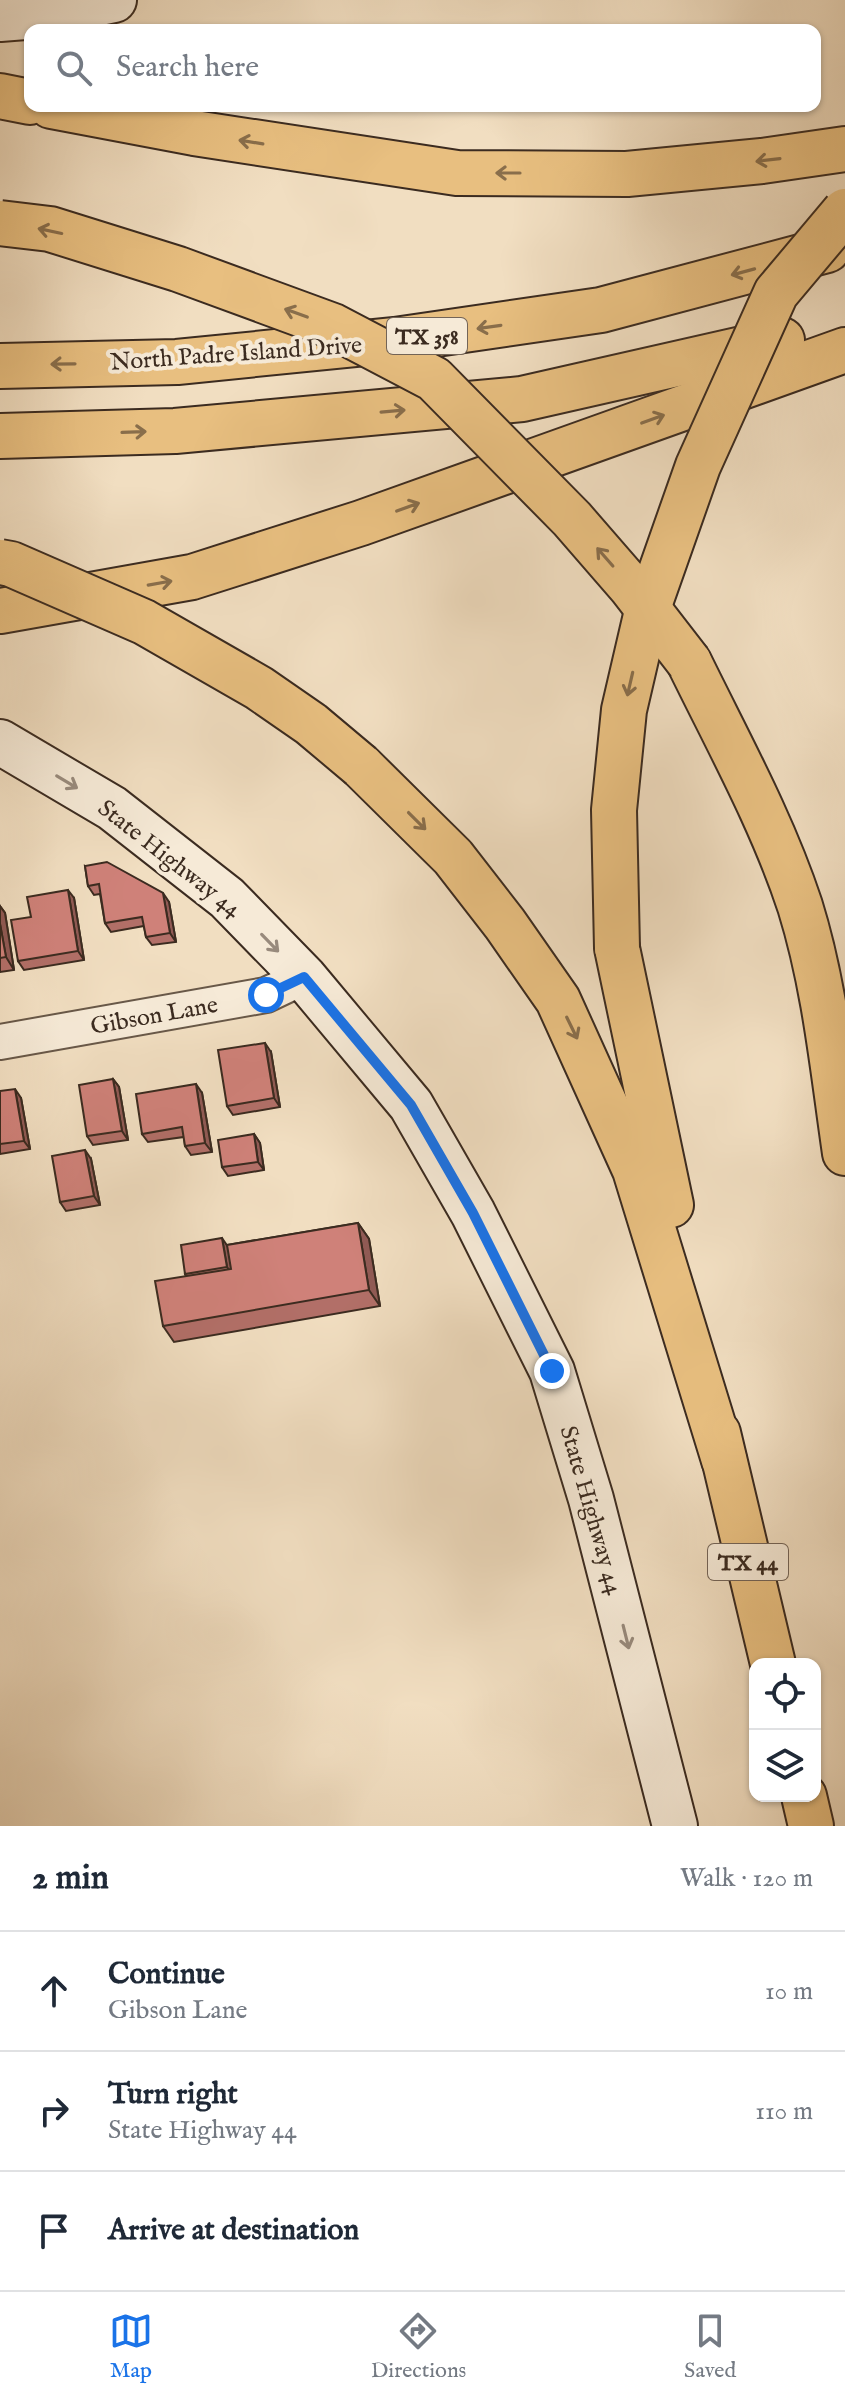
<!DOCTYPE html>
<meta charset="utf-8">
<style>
body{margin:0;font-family:"IM FELL English",serif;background:#f6f6f7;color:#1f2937}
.controls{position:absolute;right:24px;bottom:24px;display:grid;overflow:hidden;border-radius:16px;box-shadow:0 2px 6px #0004}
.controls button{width:72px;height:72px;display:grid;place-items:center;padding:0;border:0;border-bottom:2px solid #e0e1e3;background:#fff;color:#1f2937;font:40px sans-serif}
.stop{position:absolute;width:24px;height:24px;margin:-18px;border:6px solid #1a73e8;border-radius:50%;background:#fff}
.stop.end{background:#1a73e8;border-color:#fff;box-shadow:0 2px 8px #0008}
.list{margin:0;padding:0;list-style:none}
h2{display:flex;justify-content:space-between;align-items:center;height:104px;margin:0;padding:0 32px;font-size:34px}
h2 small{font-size:26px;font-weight:400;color:#747a83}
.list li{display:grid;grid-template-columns:52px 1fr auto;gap:24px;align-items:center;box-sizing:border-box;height:120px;padding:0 32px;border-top:2px solid #e0e1e3}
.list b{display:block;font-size:30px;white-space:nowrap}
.list p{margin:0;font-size:26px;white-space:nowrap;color:#747a83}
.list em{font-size:26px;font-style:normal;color:#747a83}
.icon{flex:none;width:44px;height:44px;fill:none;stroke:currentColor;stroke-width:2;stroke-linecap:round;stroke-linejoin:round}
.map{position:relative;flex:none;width:845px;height:1826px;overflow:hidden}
.search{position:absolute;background:#fff;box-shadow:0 2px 6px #0004;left:24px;right:24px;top:24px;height:88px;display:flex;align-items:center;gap:20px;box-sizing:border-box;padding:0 28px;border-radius:16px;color:#747a83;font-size:30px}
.sheet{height:464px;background:#fff}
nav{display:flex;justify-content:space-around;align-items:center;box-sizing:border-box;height:112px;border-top:2px solid #e0e1e3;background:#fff;font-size:22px;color:#747a83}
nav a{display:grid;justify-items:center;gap:4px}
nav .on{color:#1a73e8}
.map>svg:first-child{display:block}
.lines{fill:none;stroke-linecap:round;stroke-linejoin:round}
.minor-casing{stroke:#685848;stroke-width:38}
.secondary-casing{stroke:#3b2b20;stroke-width:48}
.motorway-casing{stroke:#3b2b20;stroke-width:48}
.minor{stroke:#f6ead7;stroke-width:34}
.secondary{stroke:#f6ead7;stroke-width:44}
.motorway{stroke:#e8bf80;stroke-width:44}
.motorway-bridge-casing{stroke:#3b2b20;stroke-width:48;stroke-linecap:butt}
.motorway-bridge{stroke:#e8bf80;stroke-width:44}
.wall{fill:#b26f68;stroke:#3b2b20;stroke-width:2}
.shaded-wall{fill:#915a55;stroke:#3b2b20;stroke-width:2}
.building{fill:#cf8179;stroke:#3b2b20;stroke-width:2}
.oneway{stroke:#896e4b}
.oneway2{stroke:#988a7c}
.route{stroke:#1a73e8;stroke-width:10}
.labels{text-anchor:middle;stroke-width:8;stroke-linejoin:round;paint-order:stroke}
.shield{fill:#f6ead7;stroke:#736457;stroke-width:2}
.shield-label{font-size:22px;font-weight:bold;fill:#3b2b20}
.street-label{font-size:24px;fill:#3b2b20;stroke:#f6ead7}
</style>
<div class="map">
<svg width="845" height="1826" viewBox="0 0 845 1826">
<rect width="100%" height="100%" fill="#f1dec1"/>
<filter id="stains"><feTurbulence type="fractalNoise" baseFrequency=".0025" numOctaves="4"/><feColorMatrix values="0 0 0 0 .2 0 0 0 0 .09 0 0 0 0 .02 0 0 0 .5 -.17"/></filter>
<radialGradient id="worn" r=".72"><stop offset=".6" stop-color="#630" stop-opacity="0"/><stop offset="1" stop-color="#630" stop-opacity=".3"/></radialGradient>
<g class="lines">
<defs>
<path id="minor" d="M0 1042 266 995 304 977"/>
<g id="secondary">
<path d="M0 19 38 16 114 0"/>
<path d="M0 742 112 808 227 898 304 977 411 1105 473 1213 552 1371 591 1499 675 1826"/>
</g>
<g id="motorway">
<path d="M0 96 30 102"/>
<path d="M51 106 194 133 457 173 627 174 762 161 845 149"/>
<path d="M0 366 177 362 395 340 601 310 827 250"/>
<path d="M0 436 175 431 522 399 782 340"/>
<path d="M0 611 192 577 361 523 845 350"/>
<path d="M689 662C728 742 772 821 800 906 825 986 833 1071 845 1153"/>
<path d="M361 766 453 857 505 924 558 1000 635 1170 724 1460"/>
<path d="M617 948 671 1205"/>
<path d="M718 1433 773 1664"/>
<path d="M804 1796 811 1826"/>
</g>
</defs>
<use href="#minor" class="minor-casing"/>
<use href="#secondary" class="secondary-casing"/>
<use href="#motorway" class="motorway-casing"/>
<use href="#minor" class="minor"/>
<use href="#secondary" class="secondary"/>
<use href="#motorway" class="motorway"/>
<defs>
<g id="motorway-bridge">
<path d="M0 223 50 229 178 269 333 326 434 379 572 519 631 587 689 662"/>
<path d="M0 562 11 564 144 622 259 688 311 724 361 766"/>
<path d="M617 948 614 810 624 710 647 611 698 466 776 293 845 211"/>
</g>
</defs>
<use href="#motorway-bridge" class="motorway-bridge-casing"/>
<use href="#motorway-bridge" class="motorway-bridge"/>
</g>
<g class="wall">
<path d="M85 866 169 902 176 942 152 945 146 937 144 926 111 932 105 923 100 894 94 895 88 886Z"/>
<path d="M74 898 84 960 24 970 18 961 31 917Z"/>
<path d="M0 906 5 913 14 970 0 972Z"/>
<path d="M271 1052 280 1107 233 1115 227 1106Z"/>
<path d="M113 1079 119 1087 128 1140 93 1145 87 1136Z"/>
<path d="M0 1091 21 1098 30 1149 0 1154Z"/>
<path d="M202 1093 212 1152 191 1155 185 1146 184 1137 148 1142 142 1134Z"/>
<path d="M254 1134 260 1143 264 1170 228 1176 222 1167Z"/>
<path d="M91 1159 100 1205 66 1211 60 1202Z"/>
<path d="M358 1223 369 1239 380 1306 174 1342 163 1326 186 1276 185 1274 227 1245Z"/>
</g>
<g class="shaded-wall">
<path d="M68 890 74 898 84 960 78 951Z"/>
<path d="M163 893 169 902 176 942 170 933Z"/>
<path d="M0 906 5 913 14 970 6 957 0 924Z"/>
<path d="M265 1043 271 1052 280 1107 274 1098Z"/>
<path d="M113 1079 119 1087 128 1140 122 1131Z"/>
<path d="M196 1084 202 1093 212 1152 205 1143Z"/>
<path d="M15 1089 21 1098 30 1149 24 1141Z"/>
<path d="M254 1134 260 1143 264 1170 258 1162Z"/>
<path d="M85 1150 91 1159 100 1205 94 1196Z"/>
<path d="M358 1223 369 1239 380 1306 369 1290Z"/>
<path d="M222 1238 228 1247 233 1276 227 1267Z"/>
</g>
<g class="building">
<path d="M107 862 163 893 170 933 146 937 142 917 105 923 99 884 88 886 85 866Z"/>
<path d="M68 890 78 951 18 961 11 920 31 917 27 897Z"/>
<path d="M0 924 6 957 0 958Z"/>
<path d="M265 1043 274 1098 227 1106 218 1050Z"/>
<path d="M113 1079 122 1131 87 1136 79 1085Z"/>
<path d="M196 1084 205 1143 185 1146 182 1127 142 1134 136 1094Z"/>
<path d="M15 1089 24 1141 0 1144V1091Z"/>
<path d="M254 1134 258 1162 222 1167 218 1140Z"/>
<path d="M85 1150 94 1196 60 1202 52 1156Z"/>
<path d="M358 1223 369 1290 163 1326 155 1281 231 1269 227 1245Z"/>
<path d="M222 1238 227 1267 185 1274 181 1245Z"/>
</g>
<defs><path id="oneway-shaft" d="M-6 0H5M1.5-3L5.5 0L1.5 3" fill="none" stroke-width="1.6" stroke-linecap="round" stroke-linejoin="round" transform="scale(2)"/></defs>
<g class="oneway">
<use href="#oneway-shaft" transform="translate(251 142) rotate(-171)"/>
<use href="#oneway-shaft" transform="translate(768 160) rotate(173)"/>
<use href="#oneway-shaft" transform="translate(508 173) rotate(-180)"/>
<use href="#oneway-shaft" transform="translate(50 231) rotate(-168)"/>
<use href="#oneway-shaft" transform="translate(743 272) rotate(165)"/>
<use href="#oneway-shaft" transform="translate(296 313) rotate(-160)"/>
<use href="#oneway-shaft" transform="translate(489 327) rotate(172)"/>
<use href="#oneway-shaft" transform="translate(63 364) rotate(179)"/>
<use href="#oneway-shaft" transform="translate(393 411) rotate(-5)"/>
<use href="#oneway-shaft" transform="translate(653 419) rotate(-20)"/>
<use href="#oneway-shaft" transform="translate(134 432) rotate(-2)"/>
<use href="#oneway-shaft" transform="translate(408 507) rotate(-20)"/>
<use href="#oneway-shaft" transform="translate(605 557) rotate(-131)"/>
<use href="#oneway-shaft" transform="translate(160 583) rotate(-10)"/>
<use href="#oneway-shaft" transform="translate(630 684) rotate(103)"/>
<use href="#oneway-shaft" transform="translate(417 821) rotate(45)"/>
<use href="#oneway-shaft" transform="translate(572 1028) rotate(64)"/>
</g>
<g class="oneway2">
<use href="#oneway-shaft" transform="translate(67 782) rotate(31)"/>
<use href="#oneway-shaft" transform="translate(270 943) rotate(46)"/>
<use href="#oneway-shaft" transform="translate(626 1637) rotate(76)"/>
</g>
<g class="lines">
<path class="route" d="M266 995 304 977 411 1105 473 1213 552 1371"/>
</g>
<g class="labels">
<g class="shield">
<rect x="387" y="318" width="80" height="36" rx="6"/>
<rect x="708" y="1544" width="80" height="36" rx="6"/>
</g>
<g class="shield-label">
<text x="427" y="344">TX 358</text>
<text x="748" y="1570">TX 44</text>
</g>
<g class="street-label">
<text transform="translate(236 353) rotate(-4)" y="8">North Padre Island Drive</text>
<text transform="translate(170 858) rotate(38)" y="8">State Highway 44</text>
<text transform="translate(154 1015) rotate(-10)" y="8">Gibson Lane</text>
<text transform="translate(592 1510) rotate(74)" y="8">State Highway 44</text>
</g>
</g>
<rect width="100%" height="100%" filter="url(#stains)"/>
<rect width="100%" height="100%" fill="url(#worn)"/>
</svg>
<div class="controls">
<button><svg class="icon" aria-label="locate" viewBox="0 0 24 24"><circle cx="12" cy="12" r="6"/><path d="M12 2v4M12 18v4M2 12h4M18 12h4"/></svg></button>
<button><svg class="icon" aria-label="layers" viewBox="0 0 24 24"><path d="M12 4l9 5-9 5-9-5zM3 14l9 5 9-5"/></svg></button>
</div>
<div class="stop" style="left:266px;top:995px"></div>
<div class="stop end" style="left:552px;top:1371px"></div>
<div class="search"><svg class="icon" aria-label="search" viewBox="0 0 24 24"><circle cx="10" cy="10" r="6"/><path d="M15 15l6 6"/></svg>Search here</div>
</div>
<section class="sheet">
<h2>2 min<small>Walk · 120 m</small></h2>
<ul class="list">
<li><svg class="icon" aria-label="ahead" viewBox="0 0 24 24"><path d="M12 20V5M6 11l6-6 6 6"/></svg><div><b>Continue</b><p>Gibson Lane</p></div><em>10 m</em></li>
<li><svg class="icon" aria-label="right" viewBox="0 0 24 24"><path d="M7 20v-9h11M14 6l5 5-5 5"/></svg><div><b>Turn right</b><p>State Highway 44</p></div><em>110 m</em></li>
<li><svg class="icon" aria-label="arrive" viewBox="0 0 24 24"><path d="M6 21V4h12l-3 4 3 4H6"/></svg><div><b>Arrive at destination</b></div></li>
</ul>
</section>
<nav>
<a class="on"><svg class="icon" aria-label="map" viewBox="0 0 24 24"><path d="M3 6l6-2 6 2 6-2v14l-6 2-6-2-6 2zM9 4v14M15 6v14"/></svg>Map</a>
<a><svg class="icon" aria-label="directions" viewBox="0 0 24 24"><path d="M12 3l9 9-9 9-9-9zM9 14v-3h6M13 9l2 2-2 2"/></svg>Directions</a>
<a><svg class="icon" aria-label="saved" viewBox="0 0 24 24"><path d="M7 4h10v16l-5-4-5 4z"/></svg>Saved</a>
</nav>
